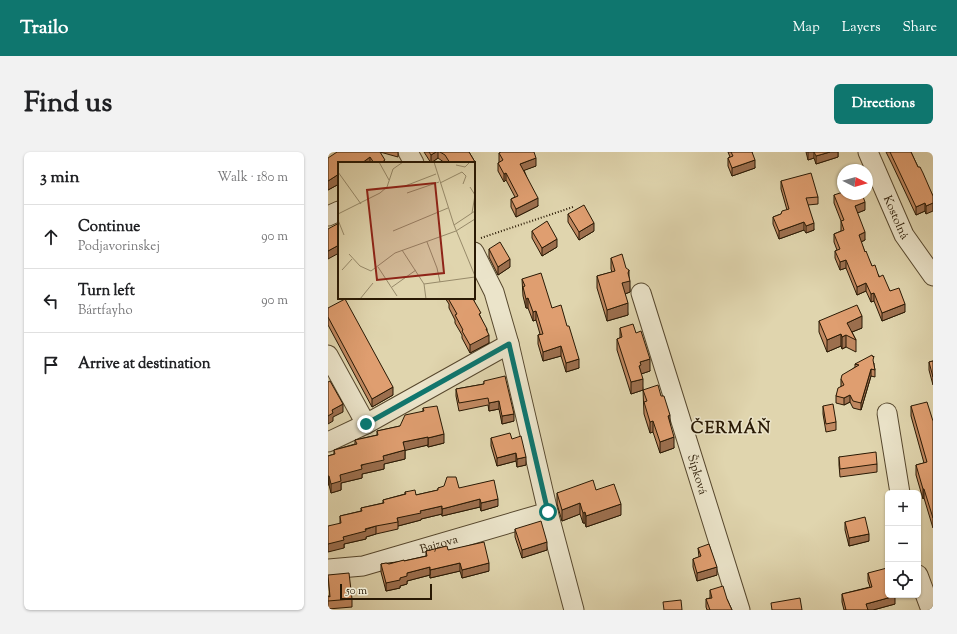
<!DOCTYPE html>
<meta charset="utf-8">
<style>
body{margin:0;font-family:"Sorts Mill Goudy",serif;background:#f2f2f2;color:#202124}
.controls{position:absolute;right:12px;bottom:12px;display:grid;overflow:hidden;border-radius:6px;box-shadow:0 1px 3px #0004}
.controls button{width:36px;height:36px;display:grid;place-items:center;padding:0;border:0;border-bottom:1px solid #e0e0e0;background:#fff;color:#202124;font:20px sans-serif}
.compass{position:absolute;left:509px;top:12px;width:36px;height:36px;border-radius:50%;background:#fff;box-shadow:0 1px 3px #0004;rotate:96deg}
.scale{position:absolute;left:12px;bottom:10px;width:92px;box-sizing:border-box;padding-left:4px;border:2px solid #291904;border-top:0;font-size:11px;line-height:14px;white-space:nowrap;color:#291904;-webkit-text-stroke:3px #ebe4ca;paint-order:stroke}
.stop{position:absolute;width:12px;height:12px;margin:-9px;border:3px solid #0f766e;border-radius:50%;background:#fff}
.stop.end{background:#0f766e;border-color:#fff;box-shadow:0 1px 4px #0008}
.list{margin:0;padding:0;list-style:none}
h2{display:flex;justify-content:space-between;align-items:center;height:52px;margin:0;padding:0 16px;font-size:17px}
h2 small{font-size:13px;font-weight:400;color:#757577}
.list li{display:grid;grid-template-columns:26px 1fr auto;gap:12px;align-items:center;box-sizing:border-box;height:64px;padding:0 16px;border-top:1px solid #e0e0e0}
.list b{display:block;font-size:15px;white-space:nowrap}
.list p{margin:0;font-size:13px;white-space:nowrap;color:#757577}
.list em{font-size:13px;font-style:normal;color:#757577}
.icon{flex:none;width:22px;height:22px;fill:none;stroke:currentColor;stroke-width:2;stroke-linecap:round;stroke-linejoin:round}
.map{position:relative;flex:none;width:605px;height:458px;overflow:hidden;border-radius:6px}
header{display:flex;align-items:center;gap:24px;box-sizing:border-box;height:56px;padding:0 20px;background:#0f766e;color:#fff}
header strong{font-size:19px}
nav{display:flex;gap:22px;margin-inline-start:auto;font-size:14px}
.intro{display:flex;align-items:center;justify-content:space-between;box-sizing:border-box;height:96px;padding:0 24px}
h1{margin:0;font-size:28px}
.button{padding:10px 18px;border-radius:6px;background:#0f766e;color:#fff;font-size:14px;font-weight:700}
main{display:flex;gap:24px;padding:0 24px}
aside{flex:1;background:#fff;border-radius:6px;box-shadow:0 1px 3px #0004}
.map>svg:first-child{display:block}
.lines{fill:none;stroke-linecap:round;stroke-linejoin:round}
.minor-casing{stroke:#57482e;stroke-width:21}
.path{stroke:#291904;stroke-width:2;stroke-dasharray:1 2;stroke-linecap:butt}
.minor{stroke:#ebe4ca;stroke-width:19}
.wall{fill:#c08860;stroke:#291904}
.shaded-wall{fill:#9c6f4e;stroke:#291904}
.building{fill:#df9e70;stroke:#291904}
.route{stroke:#0f766e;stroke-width:5}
.labels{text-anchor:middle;stroke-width:3;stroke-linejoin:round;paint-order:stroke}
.street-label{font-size:12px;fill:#291904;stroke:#ebe4ca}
.district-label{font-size:16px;font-weight:bold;letter-spacing:1px;fill:#291904;stroke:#ebe4ca}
.inset-road{fill:none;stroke:#978a6a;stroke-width:1}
.view{fill:#8f2418;fill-opacity:0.15;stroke:#8f2418;stroke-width:2}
.inset-edge{fill:none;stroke:#291904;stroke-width:2}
</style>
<header>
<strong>Trailo</strong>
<nav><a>Map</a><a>Layers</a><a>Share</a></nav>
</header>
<div class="intro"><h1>Find us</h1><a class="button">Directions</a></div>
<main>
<aside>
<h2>3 min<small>Walk · 180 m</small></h2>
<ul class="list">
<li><svg class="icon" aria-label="ahead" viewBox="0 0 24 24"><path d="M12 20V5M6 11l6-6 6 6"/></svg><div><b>Continue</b><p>Podjavorinskej</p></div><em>90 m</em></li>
<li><svg class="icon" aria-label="left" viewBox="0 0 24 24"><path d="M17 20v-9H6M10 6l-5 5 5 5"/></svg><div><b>Turn left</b><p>Bártfayho</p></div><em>90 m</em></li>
<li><svg class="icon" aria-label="arrive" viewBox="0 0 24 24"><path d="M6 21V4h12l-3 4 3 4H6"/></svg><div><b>Arrive at destination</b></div></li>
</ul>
</aside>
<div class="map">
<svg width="605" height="458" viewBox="0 0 605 458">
<rect width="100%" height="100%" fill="#e0d5ae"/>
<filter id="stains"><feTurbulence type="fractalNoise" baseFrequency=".005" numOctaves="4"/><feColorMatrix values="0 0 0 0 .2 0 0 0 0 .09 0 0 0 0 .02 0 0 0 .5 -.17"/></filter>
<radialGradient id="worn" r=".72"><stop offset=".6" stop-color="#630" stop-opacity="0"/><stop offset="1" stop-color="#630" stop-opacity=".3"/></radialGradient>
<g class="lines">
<defs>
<g id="minor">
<path d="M80 0 86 11"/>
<path id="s1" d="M540 0 576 83 605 124"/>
<path d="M0 64 11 59"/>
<path d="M146 100 166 140 181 192 220 360 246 458"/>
<path id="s2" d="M313 141 412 458"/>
<path d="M0 203 38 272"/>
<path d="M559 261 572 341"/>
<path d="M0 290 38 272 181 192"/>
<path id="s3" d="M0 417 35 414 220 360"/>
<path d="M590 423 603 458"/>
</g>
</defs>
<use href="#minor" class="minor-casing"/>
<path class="path" d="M153 86 245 55"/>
<use href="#minor" class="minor"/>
</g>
<g class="wall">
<path d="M9 0H70V5L52 0 57 11H11V32L0 38Z"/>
<path d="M96 0H141L147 10V18L146 19V11H117L110 6 103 11Z"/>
<path d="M400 0H424L427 16 404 24 400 14V6L402 5Z"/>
<path d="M478 0H510V5L488 12 486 6 480 8Z"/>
<path d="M558 0H583L590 15 605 44 598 62 597 59 588 63 564 12Z"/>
<path d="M171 1 208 14 196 18 210 54 188 65 183 55V47L187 45 178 28 176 30 170 19V11L171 10Z"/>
<path d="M453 29 490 45V52L480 53 486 78 478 81 476 78 451 87 445 72V65L453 62 459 58 453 37Z"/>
<path d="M506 43 537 58 529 61 537 88 533 90 537 100 544 114 577 160 554 169 546 149 543 150 538 139 529 143 518 116 512 118 507 106V99L509 98 506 90V82L513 79V69L506 51Z"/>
<path d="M240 62 266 79 251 88 240 70Z"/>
<path d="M204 79 229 95 214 104 204 86Z"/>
<path d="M161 97 182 115 170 123 161 105Z"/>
<path d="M283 106 301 125 302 140 297 142 300 163 279 169 269 136V124L284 120 283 117Z"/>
<path d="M194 127 224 156 251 216 238 220 233 204 215 209 210 192V183L212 182 208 168 205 169 200 156H198L195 144Z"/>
<path d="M117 146H146V150L159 180 161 191 142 201 134 186V183L127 171V168L121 156V152Z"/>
<path d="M0 156 65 243 44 255 0 173Z"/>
<path d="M491 169 534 176 524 180 528 188V200L518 195 514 197 513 194 499 200 491 180Z"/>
<path d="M292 176 308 181 322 219 313 222 315 238 303 242 289 198V187L292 186Z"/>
<path d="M605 209V233L601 218V210Z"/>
<path d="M546 211V213L547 218V225L543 224 533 258 525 256 522 250 516 253 508 251V244L513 234V227L527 215V212Z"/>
<path d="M156 229 186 269 174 272 171 257 161 259 160 253 131 259 128 244V237L156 232Z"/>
<path d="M315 238 342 272 346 296 332 301 325 280 322 281 316 262Z"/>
<path d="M495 254 508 270V278L498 280 495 262Z"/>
<path d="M583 254 605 269V376L596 346 595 347 588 323V313L596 311 583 264Z"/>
<path d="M95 256 116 291 100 295V293L77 298V307L56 312V317L34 322V326L13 331V338L3 341 1 333 0 304 6 302V298L27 292V288L49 283V279L72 274 95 259Z"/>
<path d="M163 286 184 287 198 313 189 315 188 309 169 314 163 294Z"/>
<path d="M511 305 549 312V320L512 325 511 313Z"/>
<path d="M110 336H131L170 354 153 359 152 355 114 364V362L93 367V368L70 374V377L48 382 38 385V387L16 392V396L12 372V364L33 359V356L55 351V348L77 342V340L88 343 110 338Z"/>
<path d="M268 338 293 363 258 375 257 371H255L252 362 234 369 229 352V341Z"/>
<path d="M517 370 541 389 521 394 517 378Z"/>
<path d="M187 377 219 398 194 406 187 385Z"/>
<path d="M370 396 389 423 369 429 365 415V407L371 405Z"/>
<path d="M120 398 161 419 134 426 132 419 102 426V423L79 429V432L72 434V436L58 439 53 420V412L76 409 98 404V399Z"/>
<path d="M540 421 567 452 545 458H516L514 450V442L542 435 540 429Z"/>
<path d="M0 423 24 447V455L0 457V444L2 445Z"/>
<path d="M382 438 399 447 404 458H379L378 455V447L382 446Z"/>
</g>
<g class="shaded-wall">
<path d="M108 0H110V6L103 11V3Z"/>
<path d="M480 0H486V6L480 8Z"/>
<path d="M502 0H510V5L488 12V4Z"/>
<path d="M42 5V11H34Z"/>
<path d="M208 6V14L192 20V12Z"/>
<path d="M427 8V16L404 24V16Z"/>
<path d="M147 10V18L146 19V11Z"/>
<path d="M178 21V28L176 30V22Z"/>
<path d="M11 22V32L0 38V29Z"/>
<path d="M210 46V54L188 65V57Z"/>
<path d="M537 50V58L527 62V54Z"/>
<path d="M597 51V59L588 63V55Z"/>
<path d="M605 51V59L598 62V54Z"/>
<path d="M476 70V78L451 87V79Z"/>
<path d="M266 71V79L251 88V80Z"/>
<path d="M486 71V78L478 81V74Z"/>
<path d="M537 80V88L531 91V83Z"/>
<path d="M229 87V95L214 104V96Z"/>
<path d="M11 93V101L0 107V99Z"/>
<path d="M182 107V115L170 123V115Z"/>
<path d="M518 108V116L512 118V110Z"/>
<path d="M301 118V129H302V140L294 143V131L300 121Z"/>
<path d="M538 131V139L529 143V135Z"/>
<path d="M546 141V149L543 150V142Z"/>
<path d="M200 146V156H198V147Z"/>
<path d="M300 151V163L279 169V158Z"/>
<path d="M577 152V160L554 169V161Z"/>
<path d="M208 159V168L205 169V160Z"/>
<path d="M534 164V176L519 182V171Z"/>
<path d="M158 177H159V184L161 183V191L142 201V193Z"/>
<path d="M513 182V194L499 200V188Z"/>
<path d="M518 183V195L514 197V185Z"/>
<path d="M233 194V204L215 209V200Z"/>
<path d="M251 207V216L238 220V211Z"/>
<path d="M322 207V219L313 222 311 214 312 210Z"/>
<path d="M543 217V224L533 258V251Z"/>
<path d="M315 227V238L303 242V230Z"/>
<path d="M65 235V243L44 255V247Z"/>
<path d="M522 243V250L516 253V246Z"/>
<path d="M171 249V257L161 259V251Z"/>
<path d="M15 252V260L5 265V269L0 272V264L4 258Z"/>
<path d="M186 262V269L174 272V264Z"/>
<path d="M342 263V275L340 264Z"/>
<path d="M325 269V280L322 281V270Z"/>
<path d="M116 282V291L100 295V286Z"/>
<path d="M100 285V293L75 299V290Z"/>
<path d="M346 285V296L332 301V290Z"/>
<path d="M77 298V307L56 312V317L34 322V326L13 331V338L3 341V332L12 323 55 304Z"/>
<path d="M188 301V309L169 314V306Z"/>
<path d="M198 305V313L189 315V307Z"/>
<rect x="0" y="324" width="1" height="9"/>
<path d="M595 337H596V346L595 347Z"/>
<path d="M152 347V355L114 364V357Z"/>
<path d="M170 347V354L153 359V351Z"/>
<path d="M252 351V362L234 369V358Z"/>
<path d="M293 352V363L258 375V364Z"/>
<path d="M114 354V362L93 367V368L70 374V370L69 366 92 359Z"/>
<path d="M257 360V371H255V361Z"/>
<path d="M48 374V382L38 385V387L16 392V396L0 400V392L15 385Z"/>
<path d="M541 382V389L521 394V386Z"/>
<path d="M219 390V398L194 406V398Z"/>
<path d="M132 411V419L102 426V418Z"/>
<path d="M161 411V419L134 426V418Z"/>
<path d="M102 415V423L79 429V432L72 434V436L58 439V431L72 426 79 421Z"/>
<path d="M389 415V423L369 429V421Z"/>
<path d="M567 444V452L545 458H538V452Z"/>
</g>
<g class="building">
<path d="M9 0H52L57 8 53 11H46L42 5 34 11H11V22L0 29V6Z"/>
<path d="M101 0H108L103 3Z"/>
<path d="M112 0H141L147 10 146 11H122L117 3Z"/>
<path d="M173 0H206L208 6 192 12 210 46 188 57 183 47 190 44 178 21 176 22 170 11 175 8 171 1Z"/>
<path d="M403 0H424L427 8 404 16 400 6 405 4Z"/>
<path d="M486 0H502L488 4Z"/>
<path d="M562 0H583L590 15H592L595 21 605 44V51L598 54 597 51 588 55Z"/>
<path d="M483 21 490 45 478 46 486 71 478 74 476 70 451 79 445 65 453 62 454 59 461 57 453 29Z"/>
<path d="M515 40V42H534L537 50 527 54 537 80 531 83 537 100 538 99 544 114 547 113 551 125 555 123 562 139 571 136 577 152 554 161 546 141 543 142 538 131 529 135 518 108 512 110 507 99 512 97 506 82 516 78 513 69 516 68 506 43Z"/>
<path d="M256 53 266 71 251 80 240 62Z"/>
<path d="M219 69 229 87 214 96 204 79Z"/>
<path d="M11 71V93L0 99V77Z"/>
<path d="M172 90 182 107 170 115 161 97Z"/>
<path d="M294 102 298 116 301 118 300 121 302 129 294 131 300 151 279 158 269 124 287 119 283 106Z"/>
<path d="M213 121 224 156 233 153 239 174H241L251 207 238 211 233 194 215 200 210 183 215 182 208 159 205 160 200 146 198 147 195 135 197 134 194 127Z"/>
<path d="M122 146H146L145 147 153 161 151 162 159 177H158L161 183 142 193 134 179 135 178 127 163 129 162 121 148 122 147Z"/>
<path d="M17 147 65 235 44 247 0 165V156Z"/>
<path d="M529 153 534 164 519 171 528 188 518 183 514 185 513 182 499 188 491 169Z"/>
<path d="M305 172 308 181 313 179 322 207 312 210 313 213 311 214 315 227 303 230 289 187 294 185 292 176Z"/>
<path d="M544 203 545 205 546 204 545 208 547 218 543 217 533 251 525 249 522 243 516 246 508 244 510 236 516 233 513 227 514 223 531 213 527 212Z"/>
<path d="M605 209V225L601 210Z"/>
<path d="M177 224 186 262 174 264 171 249 161 251 160 246 131 251 128 237 156 232V229Z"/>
<path d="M2 229 15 252 4 258 5 261 0 264V230Z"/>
<path d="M330 233 333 244H336L342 263 340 264 346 285 332 290 325 269 322 270 316 250 319 249 315 238Z"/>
<path d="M599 250 605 269V366L596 337H595L588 313 599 310 583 254Z"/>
<path d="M505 252 508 270 498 272 495 254Z"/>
<path d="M109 254 116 282 100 286V285L75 290 77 298 55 304 56 308 33 313 34 317 12 323 13 329 3 332 1 324H0V304L7 302 6 298 29 292 27 288 50 283 49 279 72 274 77 263 96 259 95 256Z"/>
<path d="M182 281 184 287 193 284 198 305 189 307 188 301 169 306 163 286Z"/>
<path d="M548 300 549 312 512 317 511 305Z"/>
<path d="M119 325H128L131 336 166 328 170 347 153 351 152 347 114 357V354L92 359 93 361 69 366 70 370 48 374 37 377 38 379 15 385 16 388 0 392V374L13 371 12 364 34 359 33 356 56 351 55 348 78 342 77 340 87 338 88 343 110 338V336L116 334Z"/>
<path d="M265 328 268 338 286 332 293 352 258 364 257 360 255 361 252 351 234 358 229 341Z"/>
<path d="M537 365 541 382 521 386 517 370Z"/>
<path d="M213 369 219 390 194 398 187 377Z"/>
<path d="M156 390 161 411 134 418 132 411 102 418V415L79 421V424L72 426V428L58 431 53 412 58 411 61 412 76 408V409L99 404 98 399 119 394 120 398Z"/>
<path d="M381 392 389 415 369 421 365 407 373 404 370 396Z"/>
<path d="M559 416 560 419V443H566L567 444 538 452 540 458H518L514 442 544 435 540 421Z"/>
<path d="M21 421 24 447 0 449V444L2 445 0 423Z"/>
<path d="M395 434 399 447 404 458H382L378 447 384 446 382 438Z"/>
<path d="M472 446 474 458H444L443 451Z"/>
<path d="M353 448 354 458H336L335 450Z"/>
</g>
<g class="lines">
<path class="route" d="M38 272 181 192 220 360"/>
</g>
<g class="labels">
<g class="street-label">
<text dy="4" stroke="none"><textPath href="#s1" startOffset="71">Kostolná</textPath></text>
<text dy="4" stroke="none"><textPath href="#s2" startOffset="190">Šípková</textPath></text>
<text dy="4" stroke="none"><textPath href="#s3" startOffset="114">Bajzova</textPath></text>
</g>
<g class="district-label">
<text x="403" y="281">ČERMÁŇ</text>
</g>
</g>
<g transform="translate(10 10)">
<rect width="137" height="137" fill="#e0d5ae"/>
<path class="inset-road" d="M41 0 51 18M96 0 116 63 137 114M118 3 127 5 132 0M0 10 23 42M102 21 124 10 128 14 125 22M67 24 98 12M132 25 137 33 134 51M69 31 101 20M0 52 42 31 49 25 55 7 65 0M0 58 6 73M116 63 137 49M55 69 110 46M89 80 99 106 102 120M64 88 86 122 88 137M11 92 22 104 33 109 57 91 118 69 137 57M40 105 59 134M4 108 14 97M86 122 137 115M54 125 78 108M22 137 35 121"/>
<path class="view" d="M97 21 106 111 39 118 29 28Z"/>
<rect width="137" height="137" class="inset-edge"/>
</g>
<rect width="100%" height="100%" filter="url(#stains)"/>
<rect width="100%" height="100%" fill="url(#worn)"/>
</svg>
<div class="controls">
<button>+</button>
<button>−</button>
<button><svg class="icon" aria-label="locate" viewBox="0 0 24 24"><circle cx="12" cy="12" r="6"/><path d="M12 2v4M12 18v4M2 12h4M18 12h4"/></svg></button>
</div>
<svg class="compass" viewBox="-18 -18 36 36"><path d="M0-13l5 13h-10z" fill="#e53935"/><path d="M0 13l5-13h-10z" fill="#757577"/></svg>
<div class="scale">50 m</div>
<div class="stop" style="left:220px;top:360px"></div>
<div class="stop end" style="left:38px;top:272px"></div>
</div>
</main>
